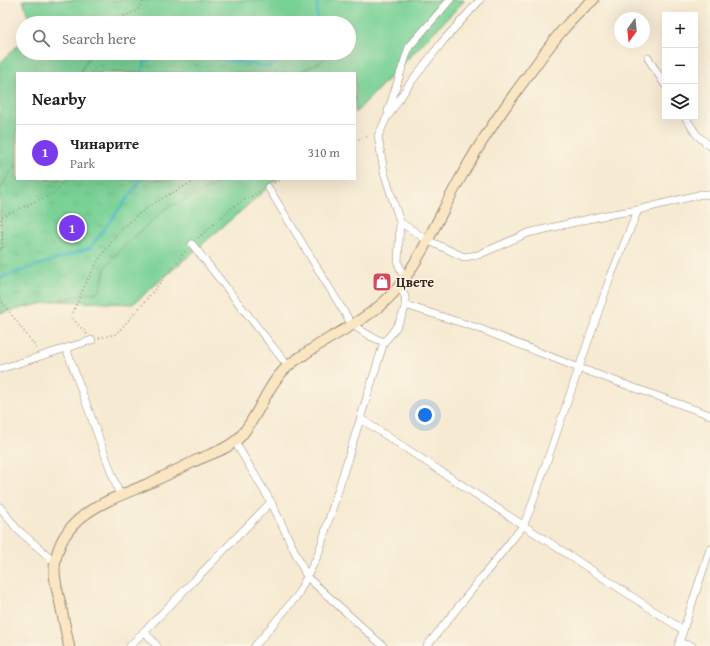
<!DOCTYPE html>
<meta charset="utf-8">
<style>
body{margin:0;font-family:"Gentium Book Plus",serif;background:#f6f6f6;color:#202124}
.controls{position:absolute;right:12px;top:12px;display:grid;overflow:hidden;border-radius:0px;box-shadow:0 4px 16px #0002}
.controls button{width:36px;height:36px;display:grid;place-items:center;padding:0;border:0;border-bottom:1px solid #e0e0e0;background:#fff;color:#202124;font:20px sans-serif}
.compass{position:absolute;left:614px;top:12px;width:36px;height:36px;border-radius:50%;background:#fff;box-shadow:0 4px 16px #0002;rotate:195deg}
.you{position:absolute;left:425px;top:415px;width:14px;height:14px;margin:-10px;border:3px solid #fff;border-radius:50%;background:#1a73e8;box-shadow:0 0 0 6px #1a73e833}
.badge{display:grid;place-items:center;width:26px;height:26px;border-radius:50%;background:#7c3aed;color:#fff;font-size:13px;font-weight:700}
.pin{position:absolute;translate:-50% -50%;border:2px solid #fff;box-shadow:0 1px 4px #0006}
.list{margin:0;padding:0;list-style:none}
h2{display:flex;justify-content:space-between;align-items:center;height:52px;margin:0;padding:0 16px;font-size:17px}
h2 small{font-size:13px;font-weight:400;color:#757577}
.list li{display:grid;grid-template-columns:26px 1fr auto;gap:12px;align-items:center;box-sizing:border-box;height:56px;padding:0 16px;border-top:1px solid #e0e0e0}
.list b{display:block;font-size:15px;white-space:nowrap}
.list p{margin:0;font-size:13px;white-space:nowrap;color:#757577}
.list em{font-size:13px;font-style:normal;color:#757577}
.icon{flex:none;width:22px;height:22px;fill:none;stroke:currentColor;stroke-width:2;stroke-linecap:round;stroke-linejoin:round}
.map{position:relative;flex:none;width:710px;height:646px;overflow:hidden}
.search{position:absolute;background:#fff;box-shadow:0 4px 16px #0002;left:16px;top:16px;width:340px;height:44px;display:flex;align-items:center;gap:10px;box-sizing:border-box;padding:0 14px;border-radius:22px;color:#757577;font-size:15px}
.panel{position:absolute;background:#fff;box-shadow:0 4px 16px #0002;left:16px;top:72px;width:340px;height:108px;border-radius:0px}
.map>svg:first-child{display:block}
.grass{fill:#7ad297;stroke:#5a7e5a}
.park{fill:url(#park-tufts);stroke:#5a7e5a}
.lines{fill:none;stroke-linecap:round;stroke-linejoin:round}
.stream{stroke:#4cbbc3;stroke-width:2.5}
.street-casing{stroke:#988a78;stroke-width:8}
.secondary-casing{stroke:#988a78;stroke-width:12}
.path{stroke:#988a78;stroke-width:1.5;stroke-dasharray:1 3;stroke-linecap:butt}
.street{stroke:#fff;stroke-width:7}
.secondary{stroke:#fbe6c4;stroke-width:10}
.labels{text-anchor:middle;stroke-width:3;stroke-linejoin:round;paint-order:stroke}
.poi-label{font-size:14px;font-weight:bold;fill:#3b2a1e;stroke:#fcf5e5;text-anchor:start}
</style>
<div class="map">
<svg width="710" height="646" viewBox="0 0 710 646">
<defs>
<pattern id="park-tufts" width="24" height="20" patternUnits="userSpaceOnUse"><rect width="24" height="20" fill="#7ad297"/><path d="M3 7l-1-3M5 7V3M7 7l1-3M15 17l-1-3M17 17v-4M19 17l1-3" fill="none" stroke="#6ab482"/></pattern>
</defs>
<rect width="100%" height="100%" fill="#fcf5e5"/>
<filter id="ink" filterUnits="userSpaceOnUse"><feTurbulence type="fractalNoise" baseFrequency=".025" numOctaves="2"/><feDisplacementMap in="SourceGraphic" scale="8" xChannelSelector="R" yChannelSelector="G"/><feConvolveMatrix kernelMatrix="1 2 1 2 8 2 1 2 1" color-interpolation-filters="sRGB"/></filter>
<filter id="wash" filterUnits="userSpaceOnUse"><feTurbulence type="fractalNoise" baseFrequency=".012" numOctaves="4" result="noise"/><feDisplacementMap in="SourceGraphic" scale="16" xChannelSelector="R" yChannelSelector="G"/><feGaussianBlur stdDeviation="0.9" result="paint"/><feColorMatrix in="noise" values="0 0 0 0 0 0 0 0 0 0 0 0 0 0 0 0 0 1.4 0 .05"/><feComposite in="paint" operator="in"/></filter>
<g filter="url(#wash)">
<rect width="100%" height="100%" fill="#f6ead2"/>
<path class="grass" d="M23 0H465L355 113V73H17V179H278L133 304 38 300 0 223V63L23 40V53H349V23H30Z"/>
<g class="park">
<path d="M91 53H326L324 60 297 73H80Z"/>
<path d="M17 163V179H221L217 184 165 209 122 248 105 268 100 291 0 313V188Z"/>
</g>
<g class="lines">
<g class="stream">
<path d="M317 0V23"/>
<path d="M180 53 270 67 289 53"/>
<path d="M141 73 145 62 161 53"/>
<path d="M0 278 90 248 142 179"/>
</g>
</g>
</g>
<g filter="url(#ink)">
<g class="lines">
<defs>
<g id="street">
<path d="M480 0 443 41 408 86 386 119 378 136 384 172 400 222 427 240 464 257 478 255 528 233 606 215 638 210 702 194 710 195"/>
<path d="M648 58 665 85"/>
<path d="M388 111 409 47 450 0"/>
<path d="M685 117 697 135 710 146"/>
<path d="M268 187 352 325 372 337 384 342C394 332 408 312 405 297 405 294 401 290 399 287"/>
<path d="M400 222 398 263 404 278"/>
<path d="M192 244 288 366"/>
<path d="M405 305 478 328 579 368 710 415"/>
<path d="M66 348 120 496"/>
<path d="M0 369 92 340"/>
<path d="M361 419 683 630"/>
<path d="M235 442 271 502 307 577 383 646"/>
<path d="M0 507 17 529 55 562"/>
<path d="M144 631 157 646"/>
<path d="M680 643 692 646"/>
<path d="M130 646 271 502"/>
<path d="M255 646 297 596 318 555 384 342"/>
<path d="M427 646 523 526 530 510 610 278 638 210"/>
<path d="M678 646 710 549"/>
</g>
<path id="secondary" d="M69 646C66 631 63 617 60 602 57 590 53 576 55 563 62 515 107 501 145 485 161 478 177 470 193 462 209 454 227 450 240 437 259 416 266 386 287 367 292 362 299 358 305 354 334 333 377 316 399 286 422 256 438 219 456 186 478 145 504 107 532 70 550 45 569 19 593 0"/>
</defs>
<use href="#street" class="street-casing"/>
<use href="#secondary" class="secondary-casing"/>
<g class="path">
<path d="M120 23 124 16 137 11 144 0"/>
<path d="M92 73 104 53"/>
<path d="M355 141 364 137 370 136"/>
<path d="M274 183 281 179"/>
<path d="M198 238 234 206 262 190"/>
<path d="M0 249H3L1 217 56 192 64 179"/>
<path d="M0 299 37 349"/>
<path d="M87 334 71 317C85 282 101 250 128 223 147 205 175 191 198 179"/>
<path d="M99 338 116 334 142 305 187 249"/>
</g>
<use href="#street" class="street"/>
<use href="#secondary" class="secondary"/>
</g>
</g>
<defs>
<symbol id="shop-square" viewBox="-11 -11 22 22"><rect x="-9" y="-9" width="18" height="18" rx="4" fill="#d1495b" stroke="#fcf5e5"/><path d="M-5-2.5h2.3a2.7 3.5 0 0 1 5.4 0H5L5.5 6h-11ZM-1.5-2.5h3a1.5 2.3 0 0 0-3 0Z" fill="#fff"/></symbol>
</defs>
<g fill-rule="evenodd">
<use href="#shop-square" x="371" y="271" width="22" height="22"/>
</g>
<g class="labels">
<g class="poi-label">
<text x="396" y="287">Цвете</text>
</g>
</g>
</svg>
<div class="controls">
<button>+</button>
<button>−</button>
<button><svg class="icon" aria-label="layers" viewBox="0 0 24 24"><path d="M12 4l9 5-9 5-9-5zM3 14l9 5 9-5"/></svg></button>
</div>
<svg class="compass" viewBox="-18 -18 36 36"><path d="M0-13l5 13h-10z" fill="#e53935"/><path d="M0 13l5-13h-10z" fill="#757577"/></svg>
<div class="you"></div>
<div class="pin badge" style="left:72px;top:228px">1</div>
<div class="search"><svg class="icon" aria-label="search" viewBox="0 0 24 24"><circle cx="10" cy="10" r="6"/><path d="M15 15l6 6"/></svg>Search here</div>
<section class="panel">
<h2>Nearby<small></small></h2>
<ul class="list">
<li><span class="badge">1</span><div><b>Чинарите</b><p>Park</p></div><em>310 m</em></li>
</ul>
</section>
</div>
